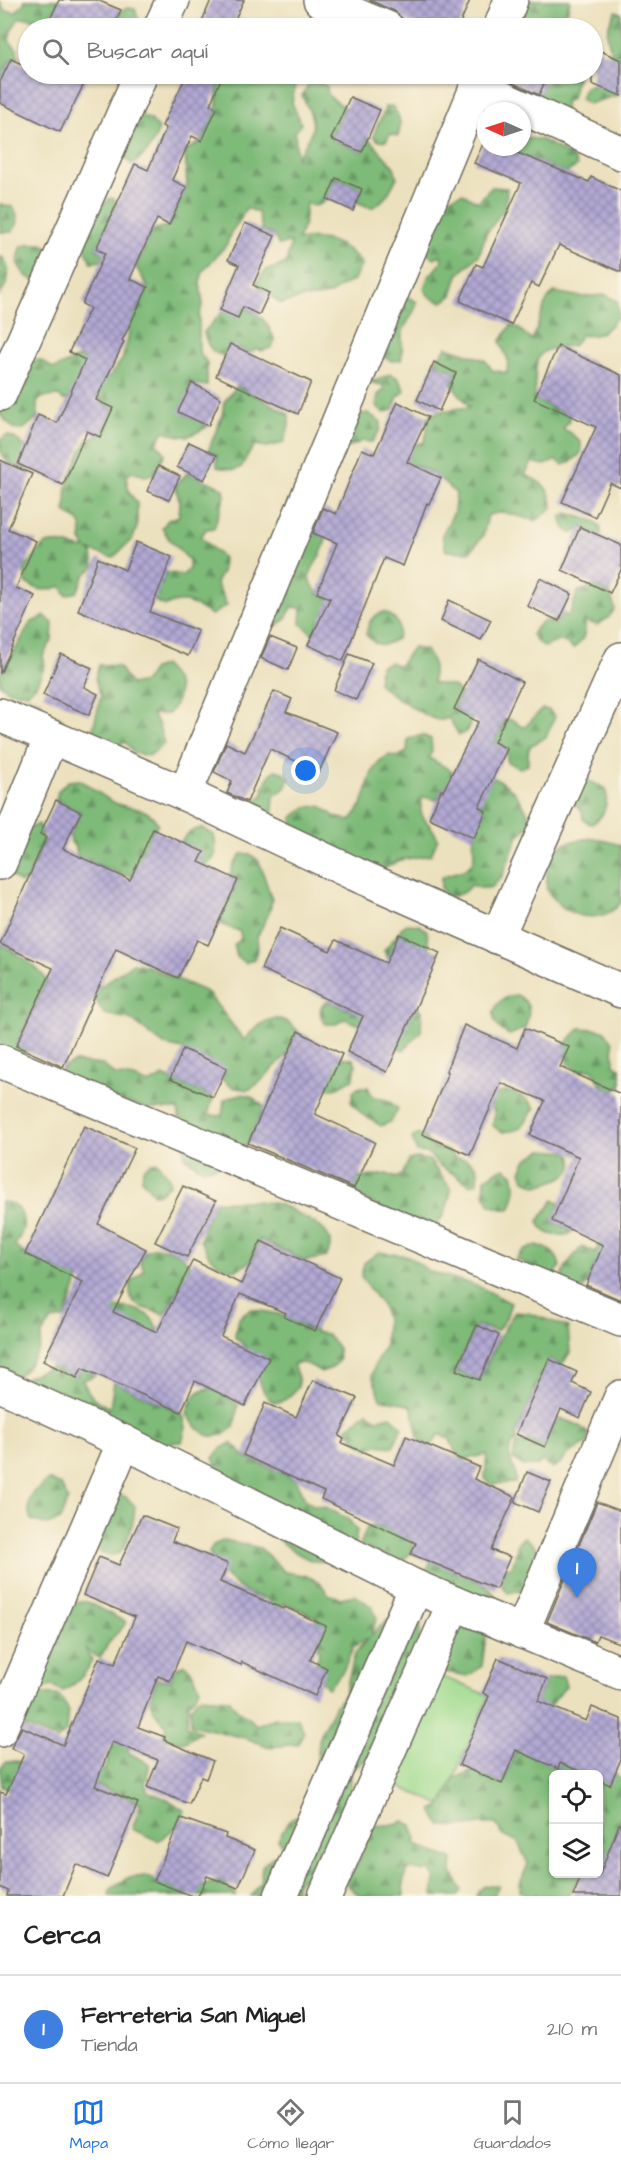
<!DOCTYPE html>
<html lang="es">
<meta charset="utf-8">
<style>
body{margin:0;font-family:"Architects Daughter",sans-serif;background:#f6f6f6;color:#222}
.controls{position:absolute;right:18px;bottom:18px;display:grid;overflow:hidden;border-radius:9px;box-shadow:0 2px 4px #0004}
.controls button{width:54px;height:54px;display:grid;place-items:center;padding:0;border:0;border-bottom:2px solid #e0e0e0;background:#fff;color:#222;font:30px sans-serif}
.compass{position:absolute;left:477px;top:102px;width:54px;height:54px;border-radius:50%;background:#fff;box-shadow:0 2px 4px #0004;rotate:273deg}
.you{position:absolute;left:306px;top:771px;width:21px;height:21px;margin:-15px;border:4px solid #fff;border-radius:50%;background:#1a73e8;box-shadow:0 0 0 9px #1a73e833}
.badge{display:grid;place-items:center;width:39px;height:39px;border-radius:50%;background:#1a73e8;color:#fff;font-size:20px;font-weight:700}
.pin{position:absolute;translate:-50% -50px;filter:drop-shadow(0 2px 3px #0008)}
.pin::after{content:'';position:absolute;top:32px;width:21px;height:18px;background:inherit;clip-path:polygon(0 0,100% 0,50% 100%)}
.list{margin:0;padding:0;list-style:none}
h2{display:flex;justify-content:space-between;align-items:center;height:78px;margin:0;padding:0 24px;font-size:26px}
h2 small{font-size:20px;font-weight:400;color:#767676}
.list li{display:grid;grid-template-columns:39px 1fr auto;gap:18px;align-items:center;box-sizing:border-box;height:108px;padding:0 24px;border-top:2px solid #e0e0e0}
.list b{display:block;font-size:22px;white-space:nowrap}
.list p{margin:0;font-size:20px;white-space:nowrap;color:#767676}
.list em{font-size:20px;font-style:normal;color:#767676}
.icon{flex:none;width:33px;height:33px;fill:none;stroke:currentColor;stroke-width:2;stroke-linecap:round;stroke-linejoin:round}
.map{position:relative;flex:none;width:621px;height:1896px;overflow:hidden}
.search{position:absolute;background:#fff;box-shadow:0 2px 4px #0004;left:18px;right:18px;top:18px;height:66px;display:flex;align-items:center;gap:15px;box-sizing:border-box;padding:0 21px;border-radius:33px;color:#767676;font-size:22px}
.sheet{height:186px;background:#fff}
nav{display:flex;justify-content:space-around;align-items:center;box-sizing:border-box;height:84px;border-top:2px solid #e0e0e0;background:#fff;font-size:16px;color:#767676}
nav a{display:grid;justify-items:center;gap:3px}
nav .on{color:#1a73e8}
.map>svg:first-child{display:block}
.green{fill:#9eda8d;stroke:#64825c;stroke-width:1.5}
.forest{fill:url(#forest-firs);stroke:#547252;stroke-width:1.5}
.building{fill:url(#building-cross-hatch)}
.lines{fill:none;stroke-linecap:round;stroke-linejoin:round}
.minor-casing{stroke:#6f6b5e;stroke-width:36}
.minor{stroke:#fff;stroke-width:33}
</style>
<div class="map">
<svg width="621" height="1896" viewBox="0 0 621 1896">
<defs>
<pattern id="forest-firs" width="22" height="20" patternUnits="userSpaceOnUse" patternTransform="scale(1.5)"><rect width="22" height="20" fill="#7eba78"/><path d="M5 1l3.5 6h-7zM16 11l3.5 6h-7z" fill="#679763"/></pattern>
<pattern id="building-cross-hatch" width="8" height="8" patternUnits="userSpaceOnUse" patternTransform="scale(1.5)"><rect width="8" height="8" fill="#b2a9d4"/><path d="M0 0l8 8M0 8l8-8" fill="none" stroke="#918aac"/></pattern>
</defs>
<rect width="100%" height="100%" fill="#fcf5e5"/>
<filter id="ink" filterUnits="userSpaceOnUse"><feTurbulence type="fractalNoise" baseFrequency=".0167" numOctaves="2"/><feDisplacementMap in="SourceGraphic" scale="12" xChannelSelector="R" yChannelSelector="G"/><feConvolveMatrix kernelMatrix="1 2 1 2 8 2 1 2 1" color-interpolation-filters="sRGB"/></filter>
<filter id="wash" filterUnits="userSpaceOnUse"><feTurbulence type="fractalNoise" baseFrequency=".008" numOctaves="4" result="noise"/><feDisplacementMap in="SourceGraphic" scale="24" xChannelSelector="R" yChannelSelector="G"/><feGaussianBlur stdDeviation="1.35" result="paint"/><feColorMatrix in="noise" values="0 0 0 0 0 0 0 0 0 0 0 0 0 0 0 0 0 1.4 0 .05"/><feComposite in="paint" operator="in"/></filter>
<g filter="url(#wash)">
<rect width="100%" height="100%" fill="#ece1be"/>
<path class="green" d="M431 1672 489 1696 442 1805 384 1780Z"/>
<g class="forest">
<path d="M24 0H59C41 37 41 13 18 19L11 31 9 41 17 49 18 58 11 59 3 76 0 77V2L4 10 16 12 25 2Z"/>
<path d="M525 0H570L567 14 558 28H507Z"/>
<path d="M127 8 135 9 138 18 144 28H113L120 12Z"/>
<path d="M616 11 621 13V68L611 61C612 34 599 40 616 11Z"/>
<path d="M245 21 279 27 290 25 298 28H231L234 22Z"/>
<path d="M223 74H297L292 103 301 124 295 132 297 158C313 130 320 127 302 96L311 79 327 86 328 95 345 108 331 139 362 152 368 138 394 167 397 177C390 191 386 201 371 208L357 202 362 189 336 178 323 203 315 206 306 203 304 225 298 240C323 235 347 243 362 264L353 281C343 284 339 288 332 293 321 299 309 296 298 299 290 301 287 304 279 303L269 293 259 288 257 282 267 269 275 268 286 263 291 243 278 245 275 236 262 230 258 212 246 208 240 220 231 232 227 244 203 271 200 283 203 303 199 316V351L207 363V386L192 383 179 412 208 426C189 438 185 439 164 431L157 443 165 453 154 475 146 476 132 472 126 477 129 492 137 503V527L133 538 113 558 88 550 92 553 94 567 85 575 77 592 66 595 61 586C46 592 40 591 26 583L24 568C31 562 35 556 40 549 52 535 71 549 86 548L81 541C84 523 80 521 65 512 67 503 65 491 68 483 73 469 80 452 88 439L100 436 113 408 103 403 91 387 96 378 109 377 122 360 128 339 129 326 148 287 136 267 152 230 169 225 187 187 185 151 202 141 217 108V88Z"/>
<path d="M536 74H569L577 77 572 98 565 102 566 119 533 113 543 85 537 78Z"/>
<path d="M620 80 618 95 589 104 580 99 585 87Z"/>
<path d="M392 106C400 116 402 124 398 136L390 134 386 141H379L374 137C374 125 384 119 385 107Z"/>
<path d="M137 115 151 120 159 129C154 142 145 159 131 164L125 158 124 152Z"/>
<path d="M522 138 540 139 573 157 577 166 566 173 518 153 508 147H522Z"/>
<path d="M492 187 507 188 506 206 486 234 479 255 458 275 452 295 443 302C433 299 428 298 424 288L428 278 442 261 441 255 434 258 427 254 420 247 446 199 463 193 478 202Z"/>
<path d="M110 198 114 199 116 205 96 249 108 257 105 260 91 263 83 242 100 208Z"/>
<path d="M0 204 13 207C19 217 20 223 12 232H0Z"/>
<path d="M29 244H43L49 248 41 281C27 280 23 274 17 262L21 247Z"/>
<path d="M1 256C13 269 9 281 0 295Z"/>
<path d="M554 292 582 297 606 295 617 301 619 314C609 329 600 338 581 335L573 346C527 347 538 363 534 399L570 416V420L563 429 571 433 581 443V453L572 461 563 465 556 460 545 465 532 462 525 475C542 482 552 489 552 508L536 521 503 512 488 515 483 536 470 552 446 551 442 535 454 512 456 493C445 487 445 481 438 477 424 467 408 462 392 462L415 445 424 442 427 432 428 417 439 411 470 407 451 384 456 373 434 362 447 347 485 360 492 370 507 373 508 360 500 342 511 325 518 328 532 340C540 324 541 304 554 292Z"/>
<path d="M403 298H410L417 302C415 315 404 323 402 335 401 344 404 350 401 360L392 361 383 357Z"/>
<path d="M235 303C256 313 267 317 275 341L272 347 263 351 256 349 250 353 230 344 224 356C212 354 206 344 204 332L225 309Z"/>
<path d="M80 357 90 362 67 400H63L59 396 43 397 37 402V418L25 428 18 430 12 427 0 415V395L32 361 40 360 54 369Z"/>
<path d="M368 374 376 381 390 374 398 378 405 391 398 397 392 410 384 413 376 405 378 395 384 390 383 385 372 383Z"/>
<path d="M237 386 289 414V426L283 443 267 447 255 445 247 456 242 467 234 470 217 467V455L208 451 222 416 224 402Z"/>
<path d="M368 413 381 422 380 430 372 442 362 441 349 447 344 439 358 415Z"/>
<path d="M7 435C21 440 27 448 35 459L32 467 24 470C7 463 0 459 0 440Z"/>
<path d="M188 472 224 489 225 496 214 528 206 529 201 537 223 558 222 572 216 583 227 605 212 615C195 606 186 596 166 606L156 602 151 592 161 585 166 572 183 575 189 569V560L169 539 162 528 168 520 179 516 180 502 175 487Z"/>
<path d="M567 513 596 522 601 529V536L581 527 573 534C565 531 562 525 561 517Z"/>
<path d="M305 529 326 538C323 558 313 561 309 578L317 593 348 606 319 622 313 634 301 624 302 608 292 607 285 620 277 625H267C262 619 251 610 250 602 246 580 290 545 305 529Z"/>
<path d="M596 586 610 593 615 609 608 618 597 625 585 621C586 635 583 641 573 649L568 644 560 640 545 647 538 643 532 635C539 621 544 619 559 621L562 614 569 616 578 591Z"/>
<path d="M384 612C398 618 401 625 397 639L384 645 375 643 366 635C369 621 371 616 384 612Z"/>
<path d="M45 616 53 623 52 640 43 656 45 666 41 675 36 685 28 693 9 691 0 684V676L6 662 12 656 30 623Z"/>
<path d="M412 648 426 650 433 663V683L453 686 461 694 454 709 472 719 467 732 459 735 449 718C446 719 443 720 440 720 429 720 386 691 378 683L380 666 390 662 399 666Z"/>
<path d="M99 665 118 666 131 685 144 682 153 669 163 665C181 682 184 694 169 714H152L159 725 164 744 149 756 134 753 125 742 115 750 92 746V733L101 696 95 679Z"/>
<path d="M28 697 40 701 48 713 60 717 72 730 0 725V698C12 703 18 705 28 697Z"/>
<path d="M542 709 549 710 555 717 546 737 530 746 528 753V765L520 768 507 762V749L494 742 504 721 508 719 515 721 520 726 525 727Z"/>
<path d="M422 735 431 739 432 751 429 758 454 772 448 785 441 790 437 800 423 797C415 820 430 819 438 839L431 855 400 860 368 878 294 835 292 818 306 807 321 806 334 816 349 821C371 801 363 783 377 764 379 760 385 758 389 755L397 757 407 752 408 739Z"/>
<path d="M275 770 285 773 289 779 285 788 274 796 272 822 252 810 255 803 263 794C264 783 267 777 275 770Z"/>
<path d="M473 770C505 780 517 789 531 820L524 831 518 836 502 877 491 888H480L471 885C464 893 458 897 447 896L441 889V878C451 872 460 873 467 868 479 860 471 849 474 837 477 828 482 819 486 811L458 798Z"/>
<path d="M585 779 606 789C608 803 605 819 590 824L583 819 582 811 572 802Z"/>
<path d="M80 780C91 787 101 795 113 802 129 811 149 804 158 825L153 829 134 875H124L77 856 76 848 71 842 70 834 81 812 56 800 58 791 68 781Z"/>
<path d="M39 824 42 830 40 835 44 841 27 880 20 883 4 869 24 830Z"/>
<path d="M202 828 214 835C217 850 218 866 198 864L203 852 181 842C186 833 192 829 202 828Z"/>
<path d="M594 838 621 845V903C603 923 574 920 556 901 554 898 549 894 547 890 546 887 547 880 547 876 545 846 568 840 594 838Z"/>
<path d="M241 854H250L259 861 272 900 270 911 257 937 258 948 254 959 245 963 237 957 234 945 241 939 240 932C233 927 225 928 218 923L238 880 230 876C231 867 236 861 241 854Z"/>
<path d="M407 924 420 925 427 931 429 948 422 960 391 964 384 951C390 942 398 936 401 928Z"/>
<path d="M0 944C18 954 34 963 47 980L16 1046 27 1051 20 1056 0 1052Z"/>
<path d="M133 963 147 966 207 992 244 1040C261 1021 278 1008 298 1031L288 1053 258 1084 248 1090 232 1087 183 1049 164 1045 130 1019 104 1014 94 997 97 989Z"/>
<path d="M371 977 412 1002 422 1011 421 1031 404 1050 383 1047 363 1026 344 1019 336 1024H326C319 1016 317 1006 329 1001L354 1012Z"/>
<path d="M517 995C532 1003 530 1014 525 1028L510 1035C484 1024 491 997 517 995Z"/>
<path d="M580 1028 604 1030 613 1042 614 1065 621 1069V1088L617 1087 610 1102C604 1092 598 1075 591 1069L578 1071 568 1064 564 1045Z"/>
<path d="M328 1055 353 1059 356 1064 354 1078 335 1089 315 1088Z"/>
<path d="M74 1062 103 1065 115 1075 134 1078 149 1084 163 1076 213 1097 208 1115 222 1116 224 1100C243 1091 249 1092 264 1107L248 1143 215 1167 202 1169 185 1157 178 1109H147L58 1081 62 1068Z"/>
<path d="M361 1087H368L372 1096 389 1101 398 1109 391 1122 381 1126 363 1115 351 1102 354 1090Z"/>
<path d="M504 1092C518 1091 526 1098 535 1108 521 1126 525 1131 501 1132L492 1125 495 1115 491 1103 495 1094Z"/>
<path d="M418 1134 425 1137C432 1153 445 1143 456 1158 467 1158 472 1161 478 1169L477 1183 470 1185C460 1177 451 1172 440 1166 429 1160 437 1153 417 1152L412 1138Z"/>
<path d="M542 1150 569 1152C583 1176 553 1181 536 1186L524 1179 521 1171 527 1159Z"/>
<path d="M417 1158 429 1160 451 1189C448 1209 443 1221 427 1234L352 1192 358 1178 387 1174 396 1178 402 1175 409 1160Z"/>
<path d="M157 1162 169 1177 170 1184 160 1193 154 1194 142 1180 143 1170 150 1163Z"/>
<path d="M505 1168 513 1174C517 1188 516 1196 510 1209H502L490 1205 484 1193 485 1179 497 1171Z"/>
<path d="M554 1200 560 1202 552 1221 572 1231 570 1234C556 1237 543 1236 538 1221Z"/>
<path d="M216 1201C234 1202 255 1199 272 1203 281 1204 290 1209 298 1214 316 1223 340 1234 326 1257L305 1261 260 1239 251 1262 236 1270C227 1268 213 1263 208 1254 205 1248 205 1246 200 1241L206 1221Z"/>
<path d="M1 1202C16 1202 25 1212 23 1228 22 1234 17 1241 15 1246L25 1254 79 1279 65 1318 52 1320 42 1334 39 1349 26 1369 13 1379 0 1382Z"/>
<path d="M604 1235 621 1277 595 1264 583 1290 561 1288C562 1266 568 1263 582 1247L595 1252Z"/>
<path d="M537 1245C550 1249 558 1254 560 1267L553 1277 516 1259 523 1251Z"/>
<path d="M156 1247C166 1248 187 1254 189 1266 190 1273 189 1280 190 1287L181 1283 167 1312 164 1314C146 1308 127 1309 130 1283L144 1270 140 1263C143 1254 146 1249 156 1247Z"/>
<path d="M379 1252 408 1256 429 1271 480 1287 511 1303 506 1318 497 1331 477 1325 456 1370 479 1380 506 1325 515 1312 528 1313 568 1327 570 1352 562 1365 549 1359 516 1434 517 1439C499 1457 519 1464 515 1483L490 1484 485 1478 487 1454 464 1460 456 1454 450 1439 439 1434 431 1446C414 1439 419 1437 415 1422 414 1416 412 1413 412 1407L403 1403 381 1399 372 1376 375 1364 385 1345 386 1320 383 1307 361 1277 364 1263Z"/>
<path d="M112 1308C132 1306 155 1311 158 1333L107 1314Z"/>
<path d="M251 1309 279 1314 318 1333 327 1334 338 1348 339 1360 332 1368 321 1372C312 1366 305 1361 293 1364L298 1378V1387C263 1430 260 1371 248 1350 245 1345 239 1341 235 1337 236 1323 237 1316 251 1309Z"/>
<path d="M88 1354 100 1370 92 1377 83 1380C88 1395 96 1402 110 1408L114 1382 175 1410 183 1415 186 1427 182 1442 169 1443 156 1457 25 1416 17 1409 15 1387 27 1377 53 1366 77 1377Z"/>
<path d="M206 1389H214L238 1405 234 1427C212 1445 201 1435 187 1414 189 1403 194 1392 206 1389Z"/>
<path d="M367 1412 377 1419 391 1416 402 1427 393 1447 376 1445 368 1449 360 1444 346 1429Z"/>
<path d="M560 1419C572 1421 579 1425 588 1433V1442L568 1454 561 1463 552 1468 543 1460 537 1466H524L513 1459 516 1443 531 1441 545 1447 554 1426Z"/>
<path d="M231 1443 239 1449 243 1456 295 1479 305 1499 313 1505 328 1508 349 1520 357 1531 354 1548C344 1553 326 1563 315 1561 290 1557 233 1498 214 1479L218 1469 213 1458 220 1449Z"/>
<path d="M48 1480 61 1485 68 1499 60 1520 47 1525 31 1520C24 1500 33 1491 48 1480Z"/>
<path d="M115 1493 126 1497 135 1506C134 1523 130 1538 120 1553 107 1557 103 1555 94 1546Z"/>
<path d="M392 1520 416 1528 412 1552 405 1558 401 1565 360 1545 367 1528 375 1525 387 1530Z"/>
<path d="M524 1537 536 1547 539 1555 528 1570V1580L521 1590 508 1593 502 1586 504 1571 513 1565 518 1543Z"/>
<path d="M225 1540 260 1548 285 1572 304 1575 320 1582 328 1594 340 1598 355 1595 372 1607 377 1617 371 1635 390 1618 421 1617C421 1652 400 1719 379 1747 372 1756 360 1764 351 1771V1792L316 1869 296 1883V1896H251L260 1883 262 1866 273 1856 287 1853 278 1840 288 1822 302 1812 331 1772 317 1761 320 1734 334 1708 345 1693 355 1653 368 1638 354 1646 343 1671 328 1688 314 1674 319 1653 316 1638V1617L285 1603 278 1614 257 1663 249 1666 245 1662 270 1602 267 1599C237 1593 223 1576 209 1552L213 1545Z"/>
<path d="M432 1560 451 1565 452 1571 484 1584 495 1595 492 1603 486 1608 419 1570 427 1569Z"/>
<path d="M74 1601 87 1602 126 1622C122 1631 114 1634 110 1641 105 1648 105 1652 99 1658L85 1648 92 1660C86 1675 77 1684 63 1691L52 1686 40 1689 28 1679 67 1607Z"/>
<path d="M435 1619 487 1627 482 1666 468 1676 439 1671Z"/>
<path d="M185 1664 193 1673 200 1689 189 1704 187 1726 201 1732 185 1742 163 1738 166 1725C148 1707 147 1702 158 1679L171 1681 174 1670Z"/>
<path d="M563 1676 566 1686 550 1706 529 1755 558 1769 567 1749V1766L586 1774H554V1874H581L568 1896H527V1894L520 1891V1884L528 1864 518 1842 502 1834 496 1824C477 1822 459 1830 440 1825L432 1810 442 1805 454 1778 472 1771 502 1784 547 1679Z"/>
<path d="M35 1690 49 1695H59L68 1709 66 1732 57 1740 21 1725 16 1726Z"/>
<path d="M198 1697 229 1699 235 1708 257 1725 274 1718H297L304 1731 298 1744 270 1747 245 1738 191 1725V1708Z"/>
<path d="M117 1732 128 1748 129 1753 150 1764 145 1783 147 1791 169 1800 185 1811 178 1826 158 1841 132 1829 141 1803 94 1784 96 1771H104Z"/>
<path d="M17 1761 32 1765 19 1790 2 1787 0 1768 6 1762Z"/>
<path d="M615 1773 621 1779V1828L604 1864 599 1865V1780Z"/>
<path d="M403 1821 412 1825 416 1837 415 1843C426 1852 440 1852 453 1860L452 1872 462 1890 458 1896H433L435 1879 429 1869 425 1872 411 1869 406 1871 403 1884 404 1896H360L347 1885V1877L357 1865 371 1826C382 1824 392 1827 403 1821Z"/>
<path d="M145 1876 187 1894 188 1896H109L110 1890 127 1878Z"/>
<path d="M221 1881 232 1890 236 1896H194C200 1885 209 1883 221 1881Z"/>
<path d="M490 1885 499 1886 494 1896H476L483 1887Z"/>
</g>
<g id="blocks">
<g class="building">
<path d="M59 0H97L121 10 112 28H46Z"/>
<path d="M211 0H244L231 28H199Z"/>
<path d="M369 0H470L458 28H412L414 24 403 19 394 11Z"/>
<path d="M592 47 621 60V96L592 84Z"/>
<path d="M11 59 28 67V74H89L60 132 0 103V82Z"/>
<path d="M187 74H223L210 105 217 108 202 141 192 136 172 180 187 187 169 225 157 219 130 279 148 287 122 341 124 342 96 400 113 408 100 437 87 431 63 485 18 464 38 415 57 423 85 360 69 352 90 308 82 304 105 253 96 249 135 164 148 170 166 128 162 126Z"/>
<path d="M500 74H548L539 95 500 77Z"/>
<path d="M350 97 380 110 362 152 331 139Z"/>
<path d="M485 140 486 147H503L589 182 591 177 621 191V272L559 245 539 287 531 283 511 325 460 301 476 264 483 267 521 183 474 163Z"/>
<path d="M336 178 362 189 353 211 327 199Z"/>
<path d="M245 223 275 236 253 285 269 293 259 315 243 307 238 318 220 310 239 265 228 260Z"/>
<path d="M230 344 311 382 298 414 216 376Z"/>
<path d="M558 346 621 375V488L610 483 595 517 562 502 596 427 534 399Z"/>
<path d="M434 362 456 373 439 411 417 400Z"/>
<path d="M192 383 221 398 208 426 178 412Z"/>
<path d="M398 402 428 417 407 462 441 478 429 504 427 503 403 566 384 558 343 661 308 645 330 598 317 593 337 543 313 533 323 508 336 514 362 449 374 454Z"/>
<path d="M189 442 217 455 204 480 177 467Z"/>
<path d="M0 460 32 474 8 529 36 541 16 588 35 596 0 674Z"/>
<path d="M158 466 180 476 169 500 147 491Z"/>
<path d="M580 527 621 545V570L610 593 562 570Z"/>
<path d="M136 542 172 557 150 612 198 631 188 656 78 610 98 558 125 570Z"/>
<path d="M540 578 572 594 559 621 527 606Z"/>
<path d="M449 600 491 620 481 640 441 621Z"/>
<path d="M270 637 297 648 288 670 261 658Z"/>
<path d="M61 654 92 668 84 687 98 694 89 715 43 695Z"/>
<path d="M349 654 372 663 356 700 334 690Z"/>
<path d="M478 659 522 682 494 742 507 749 479 807 486 811 474 838 429 818 441 790 443 791 478 722 454 709Z"/>
<path d="M274 691 292 699 286 712 337 732 319 772 270 749 247 802 227 793 232 781 214 772 226 743 245 752Z"/>
<path d="M56 800 81 812 63 849 130 880 153 829 204 852 199 862 238 880 208 945 197 940 178 978 116 949 63 1067 16 1046 53 968 0 944 46 837 40 834Z"/>
<path d="M280 928 330 951 336 940 386 963 399 934 440 953 387 1072 347 1052 363 1016 261 969Z"/>
<path d="M464 1025 517 1048 525 1028 569 1047 560 1067 621 1094V1300L586 1285 603 1245 552 1221 579 1157 530 1135 545 1101 501 1083 470 1155 422 1134 448 1072 446 1071Z"/>
<path d="M298 1031 342 1054 315 1114 375 1142 354 1188 248 1143Z"/>
<path d="M183 1049 227 1068 213 1097 170 1079Z"/>
<path d="M84 1126 135 1148 98 1224 146 1249 113 1312 157 1332 193 1260 241 1284 261 1241 340 1278 315 1331 284 1317 286 1313 240 1294 221 1336 269 1358 245 1406 195 1381 181 1412 82 1368 77 1378 43 1361 83 1282 25 1254Z"/>
<path d="M183 1186 216 1201 187 1257 155 1242Z"/>
<path d="M477 1325 499 1335 479 1380 456 1370Z"/>
<path d="M549 1359 577 1372 572 1383 591 1392 580 1418 561 1409 545 1447 516 1434Z"/>
<path d="M313 1380 357 1398 339 1436 344 1439 342 1443 394 1465 406 1436 479 1467 474 1479 515 1497 491 1550 510 1557 496 1589 411 1554 416 1543 321 1499 324 1492 243 1455 265 1403 296 1417Z"/>
<path d="M527 1472 551 1482 538 1512 515 1502Z"/>
<path d="M597 1502 621 1511V1644L598 1635 595 1642 547 1622Z"/>
<path d="M142 1515 177 1529 172 1541 228 1564 220 1582 284 1609 285 1607 326 1626 310 1660 327 1668 315 1696 242 1662 241 1665 186 1641 170 1681 158 1676 138 1727 165 1737 164 1740 213 1761 206 1779 201 1777 189 1804 147 1787 158 1760 112 1742 95 1786 138 1803 107 1878 76 1864 63 1896H7L8 1891 0 1887V1792L6 1794 24 1754 11 1748 22 1727 63 1745 99 1658 115 1664 135 1617 83 1595 99 1557 119 1565Z"/>
<path d="M498 1658 547 1679 538 1701 586 1721 592 1707 621 1719V1759L610 1785 598 1780V1774H586L560 1763 558 1769 516 1750 502 1784 459 1765 489 1696 483 1693Z"/>
<path d="M181 1818 226 1834 225 1838 255 1850 238 1888 207 1876 198 1896H192L154 1881Z"/>
<path d="M619 1824H621V1896H573L582 1874H600Z"/>
</g>
</g>
</g>
<g filter="url(#ink)">
<use href="#blocks" fill-opacity="0" stroke="#6f6b5e" stroke-width="1.5"/>
<g class="lines">
<defs>
<g id="minor">
<path d="M320 0 387 28"/>
<path d="M160 28 173 0"/>
<path d="M500 28 511 0"/>
<path d="M478 87 621 153"/>
<path d="M0 394 141 74"/>
<path d="M0 715 185 794 355 874 621 991"/>
<path d="M185 794 482 74"/>
<path d="M0 863 51 737"/>
<path d="M497 937 621 659"/>
<path d="M0 1061 621 1320"/>
<path d="M0 1385 124 1442 416 1587 621 1673"/>
<path d="M522 1632 621 1397"/>
<path d="M0 1730 124 1442"/>
<path d="M281 1896 416 1587"/>
<path d="M325 1896 454 1603"/>
</g>
</defs>
<use href="#minor" class="minor-casing"/>
<use href="#minor" class="minor"/>
</g>
</g>
</svg>
<div class="controls">
<button><svg class="icon" aria-label="locate" viewBox="0 0 24 24"><circle cx="12" cy="12" r="6"/><path d="M12 2v4M12 18v4M2 12h4M18 12h4"/></svg></button>
<button><svg class="icon" aria-label="layers" viewBox="0 0 24 24"><path d="M12 4l9 5-9 5-9-5zM3 14l9 5 9-5"/></svg></button>
</div>
<svg class="compass" viewBox="-18 -18 36 36"><path d="M0-13l5 13h-10z" fill="#e53935"/><path d="M0 13l5-13h-10z" fill="#767676"/></svg>
<div class="you"></div>
<div class="pin badge" style="left:577px;top:1598px;background:#3f7fe0">1</div>
<div class="search"><svg class="icon" aria-label="search" viewBox="0 0 24 24"><circle cx="10" cy="10" r="6"/><path d="M15 15l6 6"/></svg>Buscar aquí</div>
</div>
<section class="sheet">
<h2>Cerca<small></small></h2>
<ul class="list">
<li><span class="badge" style="background:#3f7fe0">1</span><div><b>Ferreteria San Miguel</b><p>Tienda</p></div><em>210 m</em></li>
</ul>
</section>
<nav>
<a class="on"><svg class="icon" aria-label="map" viewBox="0 0 24 24"><path d="M3 6l6-2 6 2 6-2v14l-6 2-6-2-6 2zM9 4v14M15 6v14"/></svg>Mapa</a>
<a><svg class="icon" aria-label="directions" viewBox="0 0 24 24"><path d="M12 3l9 9-9 9-9-9zM9 14v-3h6M13 9l2 2-2 2"/></svg>Cómo llegar</a>
<a><svg class="icon" aria-label="saved" viewBox="0 0 24 24"><path d="M7 4h10v16l-5-4-5 4z"/></svg>Guardados</a>
</nav>
